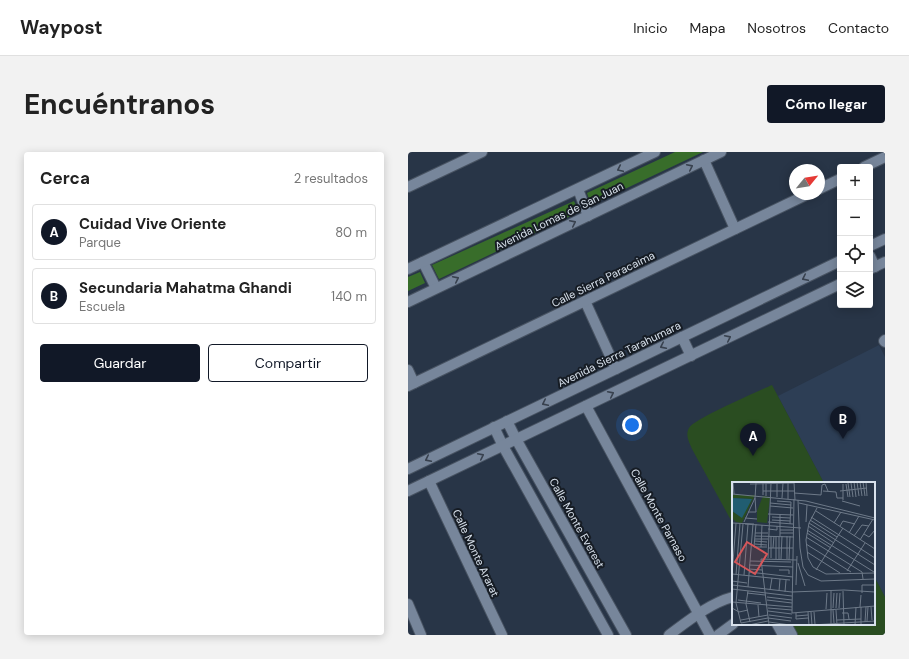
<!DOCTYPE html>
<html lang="es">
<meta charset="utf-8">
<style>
body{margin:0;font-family:"DM Sans",sans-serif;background:#f2f2f2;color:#222}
.controls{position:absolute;right:12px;top:12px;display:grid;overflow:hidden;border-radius:4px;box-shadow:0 2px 10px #0003}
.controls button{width:36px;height:36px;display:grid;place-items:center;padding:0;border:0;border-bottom:1px solid #e0e0e0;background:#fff;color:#222;font:20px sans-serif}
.compass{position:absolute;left:381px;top:12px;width:36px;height:36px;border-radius:50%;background:#fff;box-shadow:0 2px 10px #0003;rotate:60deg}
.you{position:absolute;left:224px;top:273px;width:14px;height:14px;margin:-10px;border:3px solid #fff;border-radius:50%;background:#1a73e8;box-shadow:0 0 0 6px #1a73e833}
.badge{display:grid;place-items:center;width:26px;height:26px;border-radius:50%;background:#111827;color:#fff;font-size:13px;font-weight:700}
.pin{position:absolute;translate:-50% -33px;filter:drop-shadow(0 1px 2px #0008)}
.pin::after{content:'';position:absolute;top:21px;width:14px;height:12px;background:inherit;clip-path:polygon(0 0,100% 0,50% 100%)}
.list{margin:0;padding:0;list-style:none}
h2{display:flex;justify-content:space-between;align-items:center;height:52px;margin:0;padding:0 16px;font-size:17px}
h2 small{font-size:13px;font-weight:400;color:#767676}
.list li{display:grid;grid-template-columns:26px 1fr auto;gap:12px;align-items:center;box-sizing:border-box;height:56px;margin:0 8px 8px;padding:0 8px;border:1px solid #e0e0e0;border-radius:4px}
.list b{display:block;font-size:15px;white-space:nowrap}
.list p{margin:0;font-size:13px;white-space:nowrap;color:#767676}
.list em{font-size:13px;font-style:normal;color:#767676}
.actions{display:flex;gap:8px;padding:12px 16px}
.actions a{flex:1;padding:9px 0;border:1px solid #111827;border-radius:4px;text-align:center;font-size:14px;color:#111827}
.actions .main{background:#111827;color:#fff}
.icon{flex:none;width:22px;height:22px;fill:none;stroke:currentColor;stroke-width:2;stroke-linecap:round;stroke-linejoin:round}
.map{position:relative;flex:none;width:477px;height:483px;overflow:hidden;border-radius:4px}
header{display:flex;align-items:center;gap:24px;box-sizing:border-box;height:56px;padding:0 20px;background:#fff;border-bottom:1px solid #e0e0e0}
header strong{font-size:19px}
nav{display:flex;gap:22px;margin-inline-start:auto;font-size:14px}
.intro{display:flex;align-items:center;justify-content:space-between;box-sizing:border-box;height:96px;padding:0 24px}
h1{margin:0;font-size:28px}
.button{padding:10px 18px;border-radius:4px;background:#111827;color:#fff;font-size:14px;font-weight:700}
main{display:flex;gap:24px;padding:0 24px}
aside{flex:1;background:#fff;border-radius:4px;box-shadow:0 2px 10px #0003}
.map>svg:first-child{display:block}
.built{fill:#2d3e55}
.green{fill:#2a4d21}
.forest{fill:#386d2a}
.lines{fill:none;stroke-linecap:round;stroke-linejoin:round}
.minor-casing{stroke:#485362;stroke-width:12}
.minor{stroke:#77869b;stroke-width:10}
.oneway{stroke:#38414e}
.labels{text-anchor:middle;stroke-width:4;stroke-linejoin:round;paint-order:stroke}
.street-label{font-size:11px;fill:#d8e1ec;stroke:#161c24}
.inset-road{fill:none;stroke:#6e7a89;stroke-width:1}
.view{fill:#d65659;fill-opacity:0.15;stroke:#d65659;stroke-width:2}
.inset-edge{fill:none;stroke:#d8e1ec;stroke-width:2}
</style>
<header>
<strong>Waypost</strong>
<nav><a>Inicio</a><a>Mapa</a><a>Nosotros</a><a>Contacto</a></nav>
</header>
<div class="intro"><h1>Encuéntranos</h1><a class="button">Cómo llegar</a></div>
<main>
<aside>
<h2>Cerca<small>2 resultados</small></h2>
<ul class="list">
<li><span class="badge">A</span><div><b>Cuidad Vive Oriente</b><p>Parque</p></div><em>80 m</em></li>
<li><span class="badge">B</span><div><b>Secundaria Mahatma Ghandi</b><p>Escuela</p></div><em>140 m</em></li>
</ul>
<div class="actions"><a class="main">Guardar</a><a>Compartir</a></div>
</aside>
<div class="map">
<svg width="477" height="483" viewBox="0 0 477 483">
<rect width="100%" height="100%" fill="#283547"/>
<path class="built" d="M471 193 477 205V445L466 424V331H416L370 244Z"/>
<g class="green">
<path d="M364 233 416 331H325V372L284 297C281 290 277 283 281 276 286 267 351 239 364 233Z"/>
<path d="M466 424 477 445V483H388L382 472H466Z"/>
</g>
<g class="forest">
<path d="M267 0H295L183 53 179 41Z"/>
<path d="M166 49 171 60 31 127 24 113Z"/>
<path d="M12 120 17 131 0 139V125Z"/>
</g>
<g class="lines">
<defs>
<g id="minor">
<path d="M296 8 327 77"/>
<path d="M456 15 477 5"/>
<path d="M0 35 74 0"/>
<path d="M170 37 180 64"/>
<path d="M411 37 432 27"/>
<path d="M462 94 477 87"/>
<path d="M462 104 467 115"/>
<path d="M15 110 28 136"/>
<path d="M0 117 247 0"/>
<path d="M462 117 477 110"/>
<path d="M177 149 208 217"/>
<path d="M0 150 313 0"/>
<path d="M274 185 283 204"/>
<path d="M477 188 476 189 477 190"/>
<path d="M0 218 6 231"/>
<path d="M0 234 400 42"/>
<path d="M178 254 302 483"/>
<path d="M99 269 108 287 218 483"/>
<path d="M86 275 95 294 200 483"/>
<path d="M0 317 432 109"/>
<path d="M21 329 94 483"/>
<path d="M0 339 432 132"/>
<path d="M0 452 13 483"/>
<path d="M369 472 375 483"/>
<path d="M378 472 384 483"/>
<path d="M261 483C280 469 302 451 325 445"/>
<path d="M310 483 325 472"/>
</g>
</defs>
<use href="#minor" class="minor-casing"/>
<use href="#minor" class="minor"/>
</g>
<defs><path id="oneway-chevron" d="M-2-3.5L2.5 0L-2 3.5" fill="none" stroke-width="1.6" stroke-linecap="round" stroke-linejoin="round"/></defs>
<g class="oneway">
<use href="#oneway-chevron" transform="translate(282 15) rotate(-26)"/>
<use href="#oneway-chevron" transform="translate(212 17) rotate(155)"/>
<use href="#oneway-chevron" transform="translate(165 71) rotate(-26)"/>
<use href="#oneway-chevron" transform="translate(397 126) rotate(154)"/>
<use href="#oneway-chevron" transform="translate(48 127) rotate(-26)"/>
<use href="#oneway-chevron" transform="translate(320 186) rotate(-26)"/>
<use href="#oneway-chevron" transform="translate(255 194) rotate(154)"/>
<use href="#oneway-chevron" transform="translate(203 242) rotate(-26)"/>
<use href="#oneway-chevron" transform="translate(137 251) rotate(154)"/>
<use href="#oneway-chevron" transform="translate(73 304) rotate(-26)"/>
<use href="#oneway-chevron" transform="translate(20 307) rotate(154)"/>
</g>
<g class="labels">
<g class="street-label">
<text transform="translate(151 64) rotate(-26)" y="4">Avenida Lomas de San Juan</text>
<text transform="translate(195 127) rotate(-26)" y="4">Calle Sierra Paracaima</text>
<text transform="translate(211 202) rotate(-26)" y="4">Avenida Sierra Tarahumara</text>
<text transform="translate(251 363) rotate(61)" y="4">Calle Monte Parnaso</text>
<text transform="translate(169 371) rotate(61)" y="4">Calle Monte Everest</text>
<text transform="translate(68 401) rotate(65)" y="4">Calle Monte Ararat</text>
</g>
</g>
<g transform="translate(324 330)">
<rect width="143" height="143" fill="#283547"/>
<path d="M0 13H23L10 41 4 40 0 36V29L9 35 20 17 0 16ZM31 14 38 15 35 41 25 40V29Z" fill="#2a4d21"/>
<path d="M0 16 20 17 10 36 0 29Z" fill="#215d71"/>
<path class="inset-road" d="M1 0 2 12M62 0 63 18M122 0 124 15M125 0 127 14M128 0 130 14M131 0 133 14M134 0 135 14M116 1 118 15M119 1 121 15M18 2 62 1M111 2V18M114 2 116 15M31 9H62M91 9 104 10 105 16H111M108 9 135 6M62 11 89 13 90 3 93 2 96 9M0 12 74 19 143 36M31 13V0M34 14V1M45 15V0M50 16 51 1M56 17V1M62 17 60 131 143 124M66 18 68 66 71 85 76 93 89 99 143 97M45 19 59 20M110 19 128 24M38 21 59 23M67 21 143 38M38 24 61 26M85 26 77 41 74 58 76 76 81 85 94 92 143 91M84 29 143 67M16 30H24L23 16M36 32 61 33M40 35 58 36M79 35 143 76M13 36 25 37M40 38 58 39M78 38 105 55M12 40 23 16 24 1M36 40 61 42M74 40 75 23M0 41 22 42M77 41 143 83M102 41 109 30M13 42 69 46M24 42 22 65H35M58 42 59 20M76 44 102 61M108 44 111 39 123 42M36 47 45 48V44M48 48H61M75 48 142 90M23 51H36M48 51H61M75 51 99 66M117 51 127 34M132 52 137 55 143 48M23 54 62 55M48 54V33M122 54 130 43 137 44M74 55 130 90 131 97M23 57H36M128 58 141 37M23 59 35 60M23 62 35 63M74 62 119 90M29 65 30 43M36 66H61M41 66 42 54M75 70 108 91M36 76 39 1M39 76V54M44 77V54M47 77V54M49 77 50 54M55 77V54M57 78 58 54M18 79 59 80M66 81 73 104M17 83 61 85M17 87 30 88M47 88H57V92M84 88 111 46M115 89 133 61M17 90 61 95M0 92 58 98M0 93 4 41M4 93 8 41M12 93 16 42M0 99 15 101M0 103 60 110 112 108 143 110M64 103 65 74M16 105 21 42M0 107 60 114M38 108 40 96M16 109 14 122 18 140M47 109 48 97M111 109 112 143M53 110 54 98M15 111 33 113M130 111V103H143M35 115 60 118M6 118 29 121M35 118 60 121M0 120 60 125M26 123 27 135M128 125 129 113M139 125 140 138M0 126 7 130 16 128M36 126 60 128M101 126 102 111M104 126 105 111M107 126 108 111M94 127 95 111M101 128 102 141M104 128 105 143M36 129 60 132M76 130 77 143M79 130 80 143M82 130 83 142M64 131V137L76 136M110 131H116L117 137M37 133 60 136M64 134 76 133M9 138 36 133M105 138 129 137M135 139 136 125M37 140 58 143M133 140 134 125M9 141 4 121 11 42M9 141 36 136 59 139M99 142V108M17 143 36 139M37 143 29 77 65 78M80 143 143 139M123 143 124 125M129 143V125"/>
<path class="view" d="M15 60 35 72 23 92 3 80Z"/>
<rect width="143" height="143" class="inset-edge"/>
</g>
</svg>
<div class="controls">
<button>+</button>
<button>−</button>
<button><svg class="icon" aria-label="locate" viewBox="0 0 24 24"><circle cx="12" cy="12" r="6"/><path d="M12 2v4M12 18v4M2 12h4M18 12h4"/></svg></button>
<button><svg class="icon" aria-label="layers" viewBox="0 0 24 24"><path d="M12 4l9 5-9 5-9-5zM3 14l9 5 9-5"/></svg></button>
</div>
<svg class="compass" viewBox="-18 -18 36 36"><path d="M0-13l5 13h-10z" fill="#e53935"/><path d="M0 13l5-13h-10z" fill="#767676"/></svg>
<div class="you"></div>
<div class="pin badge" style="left:345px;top:304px">A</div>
<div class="pin badge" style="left:435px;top:287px">B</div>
</div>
</main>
